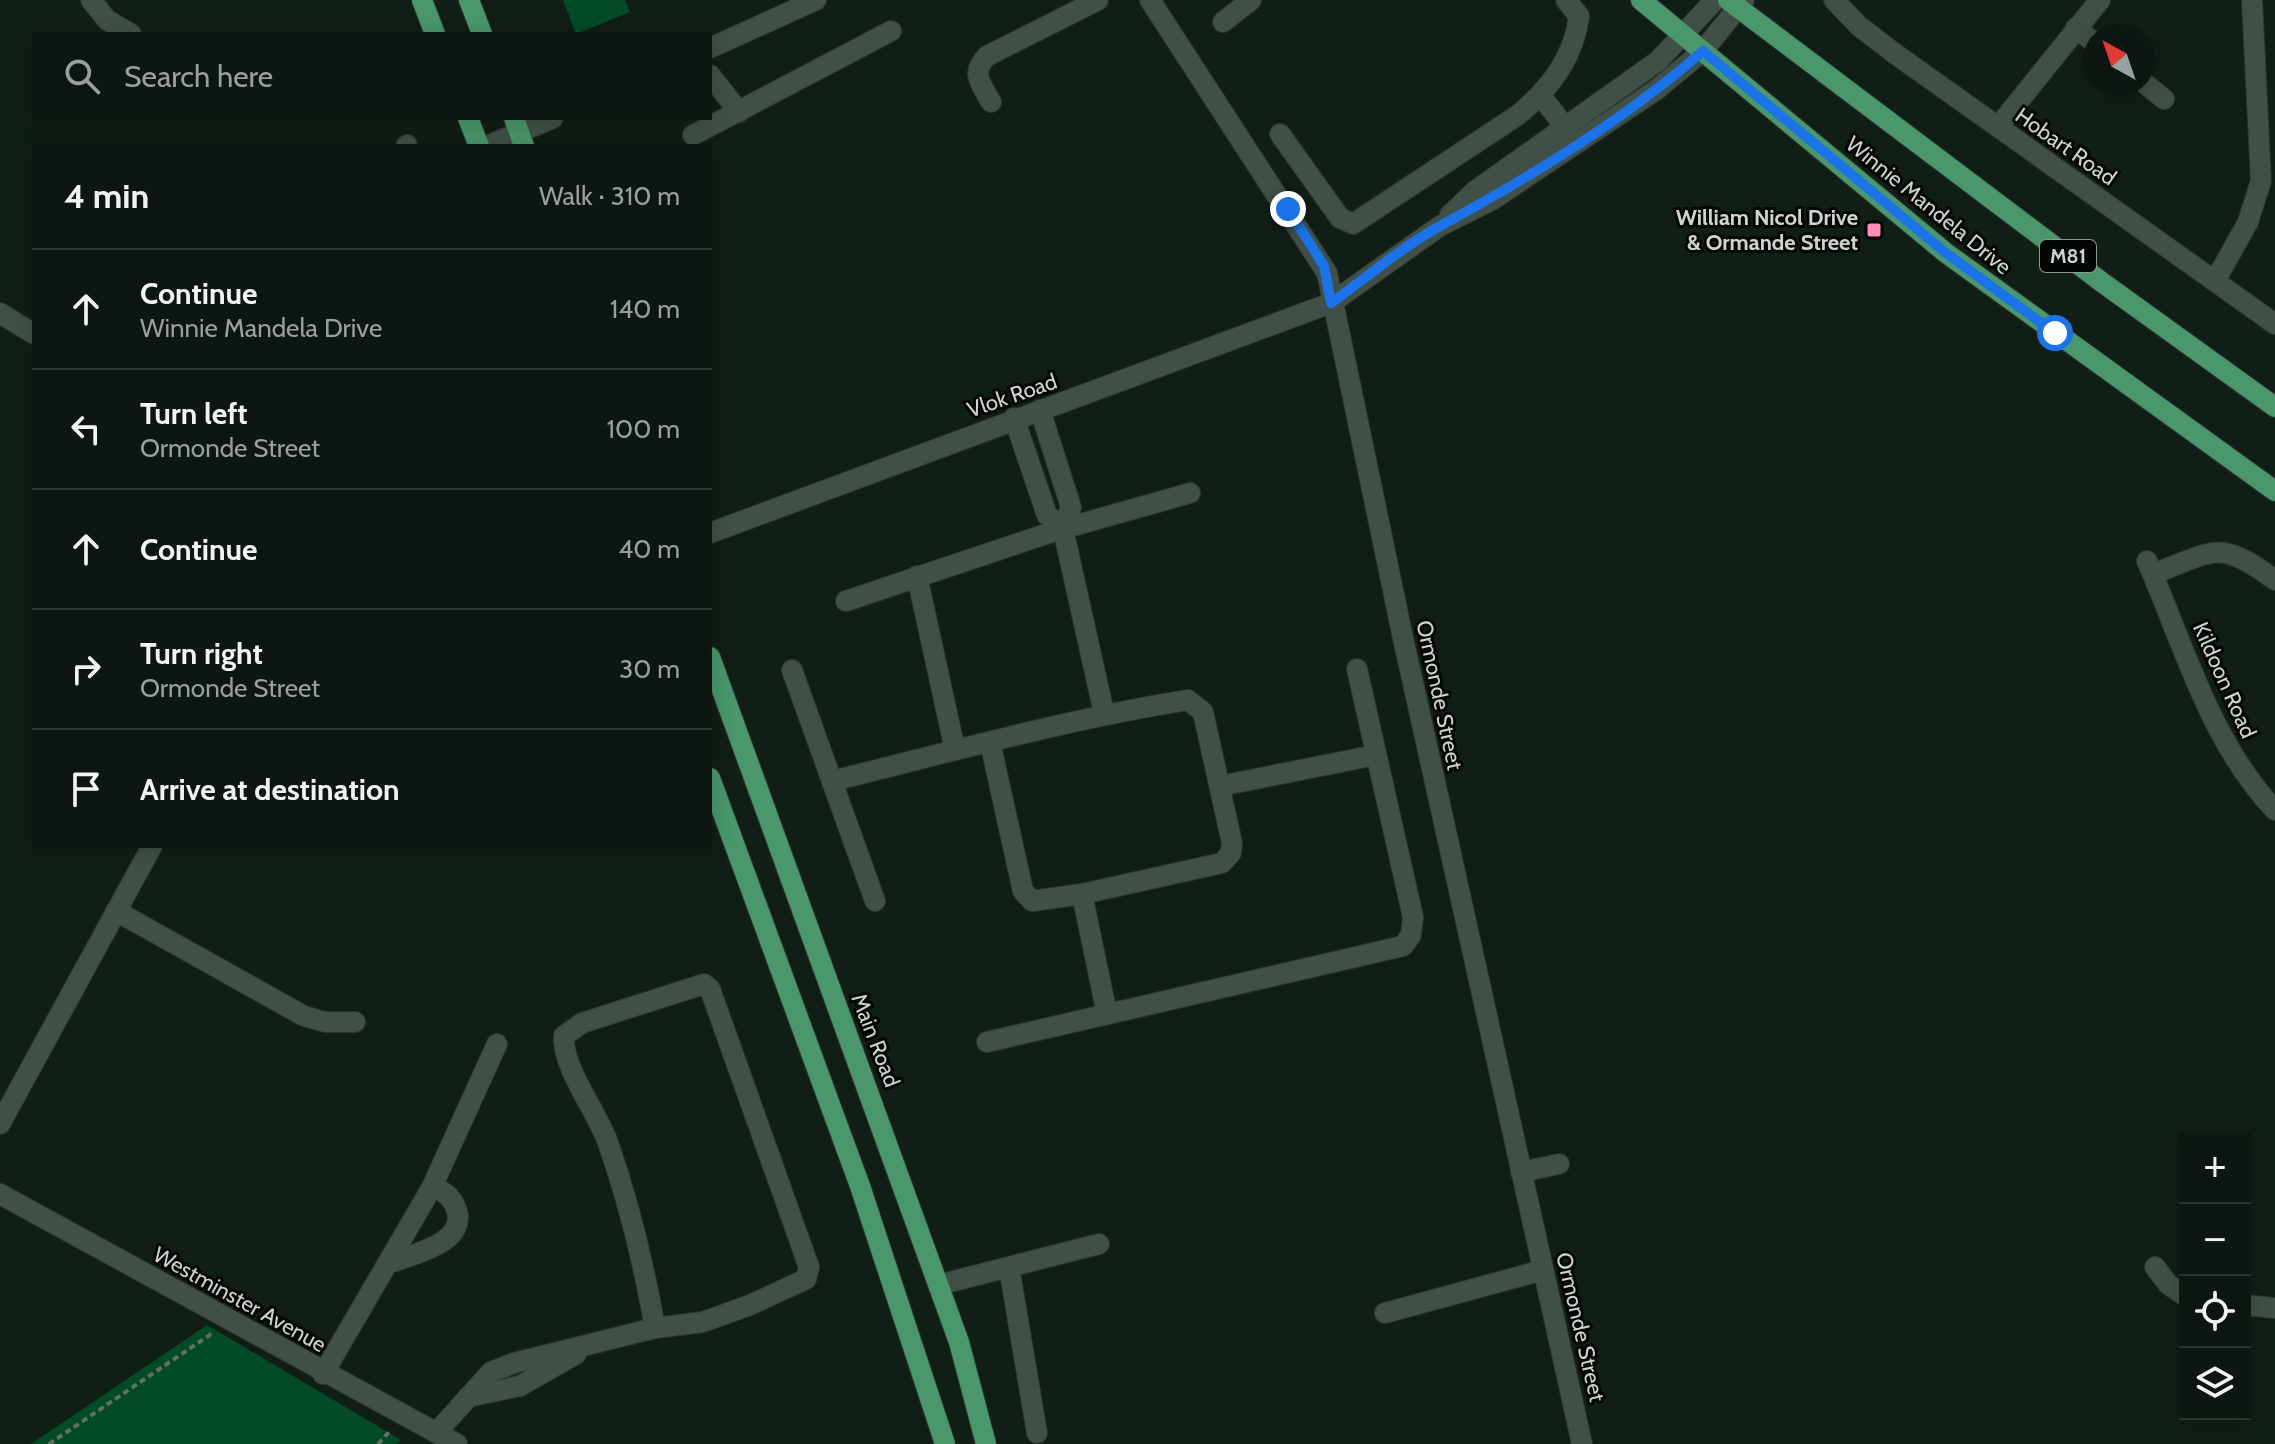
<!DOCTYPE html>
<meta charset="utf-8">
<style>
body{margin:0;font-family:Cabin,sans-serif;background:#161f19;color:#f1f3f6}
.controls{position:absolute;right:24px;bottom:24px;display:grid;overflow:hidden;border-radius:0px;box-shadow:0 4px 20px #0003}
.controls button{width:72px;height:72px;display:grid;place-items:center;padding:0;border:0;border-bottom:2px solid #2d3530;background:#0d1610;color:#f1f3f6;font:40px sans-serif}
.compass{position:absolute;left:2083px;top:24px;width:72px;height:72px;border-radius:50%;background:#0d1610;box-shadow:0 4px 20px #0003;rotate:320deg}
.stop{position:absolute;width:24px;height:24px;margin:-18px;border:6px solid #1a73e8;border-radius:50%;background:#fff}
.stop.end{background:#1a73e8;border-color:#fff;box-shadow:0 2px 8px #0008}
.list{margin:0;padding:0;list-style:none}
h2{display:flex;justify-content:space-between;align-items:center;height:104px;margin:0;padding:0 32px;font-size:34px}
h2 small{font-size:26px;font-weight:400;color:#9a9f9f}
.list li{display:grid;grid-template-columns:52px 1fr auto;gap:24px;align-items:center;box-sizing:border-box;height:120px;padding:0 32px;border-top:2px solid #2d3530}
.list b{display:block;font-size:30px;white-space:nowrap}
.list p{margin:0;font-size:26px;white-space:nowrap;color:#9a9f9f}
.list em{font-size:26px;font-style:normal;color:#9a9f9f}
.icon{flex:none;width:44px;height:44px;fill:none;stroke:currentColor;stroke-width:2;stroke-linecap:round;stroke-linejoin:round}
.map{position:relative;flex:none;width:2275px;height:1444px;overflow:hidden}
.search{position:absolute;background:#0d1610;box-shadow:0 4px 20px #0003;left:32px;top:32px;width:680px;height:88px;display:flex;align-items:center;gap:20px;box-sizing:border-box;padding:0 28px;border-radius:0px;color:#9a9f9f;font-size:30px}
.panel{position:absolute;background:#0d1610;box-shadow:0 4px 20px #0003;left:32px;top:144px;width:680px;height:704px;border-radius:0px}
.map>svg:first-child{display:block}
.green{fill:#024b29}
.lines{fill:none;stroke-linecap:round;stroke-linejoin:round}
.minor-casing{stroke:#2e3530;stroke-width:22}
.major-casing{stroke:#2e3530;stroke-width:22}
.path{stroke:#646e67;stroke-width:4;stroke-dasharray:6 4;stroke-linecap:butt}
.minor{stroke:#415046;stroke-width:20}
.major{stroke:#49976b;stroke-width:20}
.route{stroke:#1a73e8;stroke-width:10}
.poi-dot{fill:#ff8eb9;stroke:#030704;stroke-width:3}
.labels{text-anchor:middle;stroke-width:6;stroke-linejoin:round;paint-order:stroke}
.shield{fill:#030704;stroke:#909792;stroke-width:2}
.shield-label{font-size:20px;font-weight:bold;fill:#cdd5cf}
.street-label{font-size:22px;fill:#cdd5cf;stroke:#030704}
.poi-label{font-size:22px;font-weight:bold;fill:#cdd5cf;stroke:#030704;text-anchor:end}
</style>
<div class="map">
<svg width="2275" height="1444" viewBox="0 0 2275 1444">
<rect width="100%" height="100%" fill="#111e16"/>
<g class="green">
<path d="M563 0H625L630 12 576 34Z"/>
<path d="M207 1325 401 1440 397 1444H31Z"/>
</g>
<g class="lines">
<defs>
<g id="minor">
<path d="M91 0 107 20 131 34"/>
<path d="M1150 0 1327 273 1403 638 1582 1444"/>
<path d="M1834 0 1859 26 1894 53 2275 324"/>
<path d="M1223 22 1251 0"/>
<path d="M2076 28 2095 43"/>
<path d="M710 48 816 0"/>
<path d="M710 75 739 112"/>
<path d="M2143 82 2164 99"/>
<path d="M1541 96 1573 137"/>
<path d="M991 102C981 84 970 73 987 56L1098 0"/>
<path d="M1998 127 2100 0"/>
<path d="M1280 134 1340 218 1353 224 1518 115C1550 89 1574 57 1579 16L1566 0"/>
<path d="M693 135 891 31"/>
<path d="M406 146 407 145"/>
<path d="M487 146 553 118"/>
<path d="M1450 215 1475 191 1658 61 1715 0"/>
<path d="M2215 281 2248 222 2261 181 2252 0"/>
<path d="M0 313 34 334"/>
<path d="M1040 410 1071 507 1063 529 1104 713"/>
<path d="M1014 418 1047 515 1063 529"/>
<path d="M710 533 1331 303 1440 226 1492 200 1656 90 1703 51 1744 0"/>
<path d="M2147 561C2184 645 2210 742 2275 810"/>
<path d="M2153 574C2215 551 2218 538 2275 580"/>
<path d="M917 576 955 750"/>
<path d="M846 601 1052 532 1190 493"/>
<path d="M792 670 875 901"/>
<path d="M832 781C950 752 1068 719 1188 700L1203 712 1232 843 1231 853 1222 863 1082 894 1032 901 1023 891 990 742"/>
<path d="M1220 786 1376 755"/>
<path d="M1082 894 1107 1014"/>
<path d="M116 911 304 1016 325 1022H355"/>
<path d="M987 1042 1403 946 1411 935 1413 917 1357 669"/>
<path d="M0 1124 152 846"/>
<path d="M1521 1172 1559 1164"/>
<path d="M0 1194 457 1444"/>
<path d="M387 1264C410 1255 472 1243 455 1206 450 1195 443 1191 432 1187"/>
<path d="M1009 1267 1037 1433"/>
<path d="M2155 1267 2168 1284 2185 1296"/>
<path d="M938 1285 1099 1244"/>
<path d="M2245 1305 2275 1308"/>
<path d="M1385 1313 1543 1270"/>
<path d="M323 1374 432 1187 497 1044"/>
<path d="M468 1397 520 1386 576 1354"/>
<path d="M437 1432 491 1372 514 1363 655 1328 703 1322 750 1305 806 1279 809 1267 710 989 704 984 582 1023 564 1036C562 1068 597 1111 608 1143 629 1203 644 1265 655 1328"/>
</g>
<g id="major">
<path d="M422 0 435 34"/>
<path d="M469 0 482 34"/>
<path d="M1641 0 1946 253 2275 491"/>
<path d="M1728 0 2103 283 2275 407"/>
<path d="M468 118 479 146"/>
<path d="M514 118 524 146"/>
<path d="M710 657 959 1342 986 1444"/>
<path d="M710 778 860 1186 945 1444"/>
</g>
</defs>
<use href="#minor" class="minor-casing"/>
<use href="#major" class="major-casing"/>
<g class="path">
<path d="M49 1444 214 1332"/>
<path d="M378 1444 390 1431"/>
</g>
<use href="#minor" class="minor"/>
<use href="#major" class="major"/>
</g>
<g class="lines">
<path class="route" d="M1288 209 1324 266 1331 303C1366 278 1402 247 1440 226 1532 176 1624 120 1703 51L1946 253 2055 333"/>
</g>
<rect class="poi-dot" x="1866" y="222" width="16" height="16" rx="4"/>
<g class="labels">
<rect class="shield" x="2040" y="240" width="56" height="32" rx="6"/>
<g class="shield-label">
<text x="2068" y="263">M81</text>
</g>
<g class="street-label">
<text transform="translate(2066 146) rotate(35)" y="8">Hobart Road</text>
<text transform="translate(1929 205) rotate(39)" y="8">Winnie Mandela Drive</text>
<text transform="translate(1012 395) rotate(-19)" y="8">Vlok Road</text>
<text transform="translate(2225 680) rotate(66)" y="8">Kildoon Road</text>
<text transform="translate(1440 695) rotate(78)" y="8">Ormonde Street</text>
<text transform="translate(876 1040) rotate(69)" y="8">Main Road</text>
<text transform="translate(240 1299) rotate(29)" y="8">Westminster Avenue</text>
<text transform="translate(1581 1327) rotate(77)" y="8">Ormonde Street</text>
</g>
<g class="poi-label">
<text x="1858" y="225">William Nicol Drive<tspan x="1858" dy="25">&amp; Ormande Street</tspan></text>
</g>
</g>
</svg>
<div class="controls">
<button>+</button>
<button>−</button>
<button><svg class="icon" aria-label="locate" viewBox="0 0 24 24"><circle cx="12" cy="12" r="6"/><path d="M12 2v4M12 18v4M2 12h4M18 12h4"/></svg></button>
<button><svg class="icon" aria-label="layers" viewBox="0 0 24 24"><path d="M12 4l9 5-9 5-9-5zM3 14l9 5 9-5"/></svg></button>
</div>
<svg class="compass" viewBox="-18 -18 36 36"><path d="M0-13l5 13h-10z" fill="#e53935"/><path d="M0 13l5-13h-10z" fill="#9a9f9f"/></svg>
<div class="stop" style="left:2055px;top:333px"></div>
<div class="stop end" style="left:1288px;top:209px"></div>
<div class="search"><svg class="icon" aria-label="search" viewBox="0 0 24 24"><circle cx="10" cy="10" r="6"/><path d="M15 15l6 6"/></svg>Search here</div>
<section class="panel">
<h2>4 min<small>Walk · 310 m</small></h2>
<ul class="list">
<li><svg class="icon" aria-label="ahead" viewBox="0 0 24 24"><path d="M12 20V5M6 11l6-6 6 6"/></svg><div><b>Continue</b><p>Winnie Mandela Drive</p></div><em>140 m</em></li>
<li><svg class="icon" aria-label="left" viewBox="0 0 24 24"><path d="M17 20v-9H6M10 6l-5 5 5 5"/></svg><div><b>Turn left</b><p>Ormonde Street</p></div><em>100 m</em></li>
<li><svg class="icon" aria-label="ahead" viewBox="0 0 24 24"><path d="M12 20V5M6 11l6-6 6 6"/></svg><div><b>Continue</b></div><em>40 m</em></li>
<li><svg class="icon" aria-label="right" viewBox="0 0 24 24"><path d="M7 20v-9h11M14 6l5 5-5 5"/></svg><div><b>Turn right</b><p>Ormonde Street</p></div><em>30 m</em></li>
<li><svg class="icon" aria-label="arrive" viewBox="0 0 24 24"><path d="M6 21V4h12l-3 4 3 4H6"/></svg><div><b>Arrive at destination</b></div></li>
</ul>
</section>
</div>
